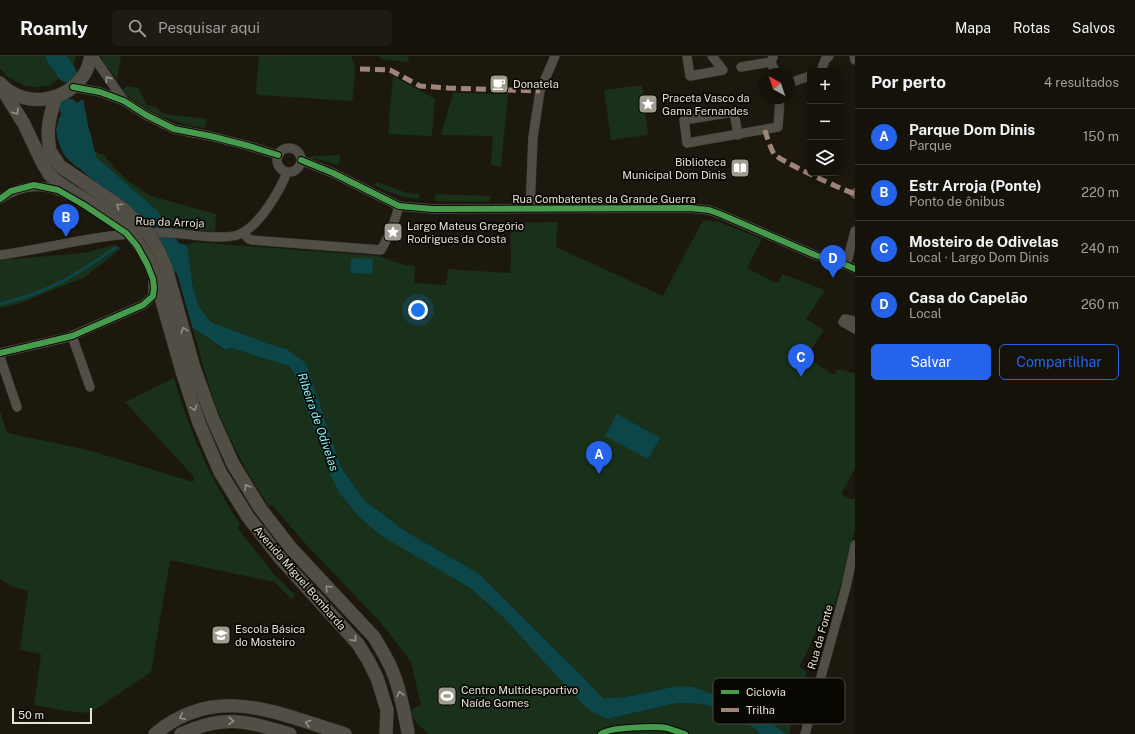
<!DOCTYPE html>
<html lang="pt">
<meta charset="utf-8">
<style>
body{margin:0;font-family:"Public Sans",sans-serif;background:#1e1b13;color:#f1f3f6}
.controls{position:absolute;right:12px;top:12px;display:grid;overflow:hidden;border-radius:6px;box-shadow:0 2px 10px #0003}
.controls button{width:36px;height:36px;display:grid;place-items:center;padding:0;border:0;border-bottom:1px solid #34322b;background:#15120a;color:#f1f3f6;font:20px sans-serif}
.compass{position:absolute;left:759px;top:12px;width:36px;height:36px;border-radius:50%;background:#15120a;box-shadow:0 2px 10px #0003;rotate:320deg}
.scale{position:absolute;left:12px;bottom:10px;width:80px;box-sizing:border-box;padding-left:4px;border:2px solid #e5e1d4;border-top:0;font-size:11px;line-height:14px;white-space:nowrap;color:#e5e1d4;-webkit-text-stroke:3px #090702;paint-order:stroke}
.you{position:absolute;left:418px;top:254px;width:14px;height:14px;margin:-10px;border:3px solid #fff;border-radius:50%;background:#1a73e8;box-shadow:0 0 0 6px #1a73e833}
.badge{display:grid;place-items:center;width:26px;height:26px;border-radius:50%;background:#2563eb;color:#fff;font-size:13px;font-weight:700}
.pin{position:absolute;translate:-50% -33px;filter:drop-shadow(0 1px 2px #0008)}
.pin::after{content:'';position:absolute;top:21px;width:14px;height:12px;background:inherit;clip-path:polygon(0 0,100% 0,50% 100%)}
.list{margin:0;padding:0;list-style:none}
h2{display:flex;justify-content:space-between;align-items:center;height:52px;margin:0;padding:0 16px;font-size:17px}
h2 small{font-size:13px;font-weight:400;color:#9d9e9c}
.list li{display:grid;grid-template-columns:26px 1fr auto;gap:12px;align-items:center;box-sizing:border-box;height:56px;padding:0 16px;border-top:1px solid #34322b}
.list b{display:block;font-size:15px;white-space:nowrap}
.list p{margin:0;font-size:13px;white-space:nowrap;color:#9d9e9c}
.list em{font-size:13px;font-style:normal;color:#9d9e9c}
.actions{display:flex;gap:8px;padding:12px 16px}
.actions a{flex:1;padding:9px 0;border:1px solid #2563eb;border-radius:6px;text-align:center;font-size:14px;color:#2563eb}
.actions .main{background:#2563eb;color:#fff}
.icon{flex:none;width:22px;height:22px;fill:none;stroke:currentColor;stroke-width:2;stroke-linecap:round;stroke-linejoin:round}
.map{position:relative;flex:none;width:855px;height:678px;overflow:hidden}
header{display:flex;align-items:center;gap:24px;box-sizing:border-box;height:56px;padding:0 20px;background:#15120a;border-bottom:1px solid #34322b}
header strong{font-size:19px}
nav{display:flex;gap:22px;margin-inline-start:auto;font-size:14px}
.search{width:280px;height:36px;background:#1e1b13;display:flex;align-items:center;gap:10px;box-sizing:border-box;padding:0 14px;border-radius:6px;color:#9d9e9c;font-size:15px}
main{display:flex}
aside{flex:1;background:#15120a}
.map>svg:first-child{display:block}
.green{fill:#19301a}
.water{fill:#0d4648}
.pier{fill:#1c180d}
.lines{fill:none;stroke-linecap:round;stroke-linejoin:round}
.stream{stroke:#0d4648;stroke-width:3}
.river{stroke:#0d4648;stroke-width:19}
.minor-casing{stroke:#36342d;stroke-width:10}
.secondary-casing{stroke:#36342d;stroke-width:14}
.minor{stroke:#504e45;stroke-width:9}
.secondary{stroke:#504e45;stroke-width:13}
.secondary-bridge-casing{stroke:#36342d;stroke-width:14;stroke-linecap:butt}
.secondary-bridge{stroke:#504e45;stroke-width:13}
.quiet{stroke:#a18479;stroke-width:5;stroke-dasharray:10 5;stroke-linecap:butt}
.cycleway-casing{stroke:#090702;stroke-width:8}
.cycleway{stroke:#469c4c;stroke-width:6}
.oneway{stroke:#939085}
.labels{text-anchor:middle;stroke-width:3.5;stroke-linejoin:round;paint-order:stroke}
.poi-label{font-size:11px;fill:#e5e1d4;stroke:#090702;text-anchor:start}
.street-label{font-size:11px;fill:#e5e1d4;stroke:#090702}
.water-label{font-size:12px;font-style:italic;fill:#84f5fe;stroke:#090702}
.key{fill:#090702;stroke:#4b4841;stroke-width:1}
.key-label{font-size:11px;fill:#e5e1d4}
</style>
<header>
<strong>Roamly</strong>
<div class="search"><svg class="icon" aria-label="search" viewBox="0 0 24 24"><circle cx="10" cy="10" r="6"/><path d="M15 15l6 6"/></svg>Pesquisar aqui</div>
<nav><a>Mapa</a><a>Rotas</a><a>Salvos</a></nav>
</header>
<main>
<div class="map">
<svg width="855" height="678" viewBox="0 0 855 678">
<rect width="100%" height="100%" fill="#1c180d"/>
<g class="green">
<path d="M0 0H76L73 11 51 29 36 31 25 30 8 21 0 12Z"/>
<path d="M101 0H121L117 24 109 13 105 11Z"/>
<path d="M259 0H351L355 10 353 42 351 45 259 39 256 37Z"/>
<path d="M380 0H409L408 6 380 3Z"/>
<path d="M393 20 435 43 432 80 388 78Z"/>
<path d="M642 29 648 79 611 84 604 34Z"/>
<path d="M126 30 138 32 147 49 156 51 163 57 167 58 207 63 205 72 187 69 155 58 121 36Z"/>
<path d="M453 37 508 38 501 111 491 108 493 80 441 79Z"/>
<path d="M93 95 104 99 115 113 130 126 151 140 216 158 215 176 152 170 121 142 95 124Z"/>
<path d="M340 99 339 109 311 102V100Z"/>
<path d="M377 126 407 137 420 138 419 143C402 141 389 137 374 129Z"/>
<path d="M435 138 491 140 489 146 435 145Z"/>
<path d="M703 164 719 166 762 183 747 212 776 227 779 226 782 218 825 234 806 263 824 274 806 301 834 319 837 314C843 313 850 317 855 317V413L841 438 850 443H855V473L850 500 833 553 827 551 800 611 807 616 789 677 790 678H786L762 660 744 650 677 630 626 641 603 642 581 619 478 517 405 475 364 444 341 411 306 307 287 293 269 288 211 266 199 251 193 231 187 189 195 186 379 200 404 209 415 210 414 227 446 229 448 213 510 217 511 202 510 167 558 166 556 191 663 240Z"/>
<path d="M114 189 122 192 85 221 18 248 0 252V204L84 197Z"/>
<path d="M192 271 224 294 231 292 289 310 294 317 340 438 359 461 383 481 470 532 503 561 583 649 592 656 607 663 677 647 702 648 722 654 756 673 760 678H428C421 670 412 665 410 654L421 649 411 606 382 568 302 484 272 449 269 451C248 418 229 384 215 347 206 323 200 296 192 271Z"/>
<path d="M174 322C189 374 210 423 240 468L237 471 273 517 295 539 291 543 274 526 170 504 151 616 90 657 67 655 34 649 41 598 20 594 28 535 11 530 0 523V355L7 377 88 394 193 426 194 421 125 346Z"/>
</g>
<g class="water">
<path d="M83 43 93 95 95 124C77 111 57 101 56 75 56 70 58 62 62 58 68 52 76 48 83 43Z"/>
<path d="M164 184 187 189 193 231 199 251 211 266 269 288 287 293 306 307 341 411 364 444 405 475 478 517 581 619 603 642 626 641 677 630 693 631 744 650 762 660 786 678H760L756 673 722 654 702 648 677 647 607 663 592 656 583 649 503 561 470 532 383 481 359 461 340 438 331 420 294 317 289 310 231 292 225 294 192 271 170 193Z"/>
<path d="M351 202 373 203 372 218 350 217Z"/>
<path d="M617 358 660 382 648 403 605 380Z"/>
</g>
<g class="pier">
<path d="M59 63 56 73 57 81 64 100 71 107 97 125 96 126 69 109 62 101 55 81 56 66Z"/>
<path d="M163 182 170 193 193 274 190 271 168 194 162 185Z"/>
</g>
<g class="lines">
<path class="stream" d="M0 248C47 237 77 219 116 191"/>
<g class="river">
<path d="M55 0 67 17"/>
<path d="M69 52 81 79 88 107 150 161 167 185 179 208"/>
</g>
<defs>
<g id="minor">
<path d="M93 0 124 45"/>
<path d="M687 0 690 20 723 14 712 0"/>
<path d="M854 0 855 4"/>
<path d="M773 1 771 6 776 18"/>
<path d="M741 11 771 6"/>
<path d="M821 15 825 4 829 0"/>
<path d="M789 27 810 20"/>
<path d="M73 31 100 36 124 45 146 59 174 73 210 80 249 90 278 99"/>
<path d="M738 79 734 56 684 64 687 87 778 71 780 42"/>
<circle cx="289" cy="104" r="12"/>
<path d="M301 104 333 117 399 150 432 153 690 152 709 154 720 158 815 199 846 209 855 213"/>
<path d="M855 137V138"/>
<path d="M0 143C22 128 44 126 68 139"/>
<path d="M530 152 533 81 540 35 555 0"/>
<path d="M243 177 249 183 252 184 381 194 392 173 399 150"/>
<path d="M0 199C57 191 113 174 171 177 189 178 224 185 240 178 259 170 280 135 287 116"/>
<path d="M846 209 855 175"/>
<path d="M855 265 845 263 843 266 855 273"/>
<path d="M72 280 90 331"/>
<path d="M0 297 69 281 143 249 153 240V226"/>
<path d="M0 301 17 351"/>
<path d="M805 678 846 531 855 489"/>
</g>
<g id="secondary">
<path d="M0 27C3 30 6 33 9 35 34 51 67 43 83 20 88 14 89 7 91 0"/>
<path d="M1 31 24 68 42 106"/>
<path d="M50 95C46 74 49 61 56 41"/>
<path d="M194 312 212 361 233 408 260 452 291 492 374 581C381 593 389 605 394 619 401 637 404 657 408 676"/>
<path d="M182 315 199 367 220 416 248 461 280 502 358 588 368 604 377 622 387 654 386 678"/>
<path d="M155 678C217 626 278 658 345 678"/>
<path d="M181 678C225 658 245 665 290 678"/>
</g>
</defs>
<use href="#minor" class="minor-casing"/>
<use href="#secondary" class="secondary-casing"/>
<use href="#minor" class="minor"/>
<use href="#secondary" class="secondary"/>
<defs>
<g id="secondary-bridge">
<path d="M50 95 60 110 122 152 137 166 150 180 159 196 166 212 194 312"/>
<path d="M42 106 49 118 54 123C73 138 95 148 114 162 133 176 145 195 154 217L182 315"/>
</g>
</defs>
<use href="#secondary-bridge" class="secondary-bridge-casing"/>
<use href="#secondary-bridge" class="secondary-bridge"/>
<g class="quiet">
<path d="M360 13 390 14 420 30 448 32 540 35"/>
<path d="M765 74C766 79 771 93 774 98 778 104 845 135 855 138"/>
</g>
<defs>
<g id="cycleway">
<path d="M73 31 100 36 124 45 146 59 174 73 210 80 249 90 278 99"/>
<path d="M301 104 333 117 399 150 432 153 690 152 709 154 720 158 815 199 846 209 855 213"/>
<path d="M0 143 11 135 34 129 58 134 84 149 126 177 137 190 147 208 153 223 154 232 153 240 143 249 72 280 0 297"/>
<path d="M601 678C608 671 656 670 667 672 673 674 679 676 685 678"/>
</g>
</defs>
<use href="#cycleway" class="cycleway-casing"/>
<use href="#cycleway" class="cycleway"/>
</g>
<defs><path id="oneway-chevron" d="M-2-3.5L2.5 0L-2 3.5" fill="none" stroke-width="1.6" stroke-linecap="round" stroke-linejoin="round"/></defs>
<g class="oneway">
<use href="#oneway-chevron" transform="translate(108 23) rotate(-125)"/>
<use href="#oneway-chevron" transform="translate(16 56) rotate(58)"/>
<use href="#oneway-chevron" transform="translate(119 150) rotate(-145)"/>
<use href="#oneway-chevron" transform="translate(184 274) rotate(-106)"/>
<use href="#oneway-chevron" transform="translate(194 352) rotate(72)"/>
<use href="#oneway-chevron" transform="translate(247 431) rotate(-121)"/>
<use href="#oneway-chevron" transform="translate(328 532) rotate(-133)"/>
<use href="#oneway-chevron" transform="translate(354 583) rotate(49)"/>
<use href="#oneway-chevron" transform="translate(400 638) rotate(-104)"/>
<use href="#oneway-chevron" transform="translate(182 661) rotate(155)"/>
<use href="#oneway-chevron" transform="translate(231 665) rotate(1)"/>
<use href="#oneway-chevron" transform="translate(308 667) rotate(-163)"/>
</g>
<defs>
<symbol id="cafe-square" viewBox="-11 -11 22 22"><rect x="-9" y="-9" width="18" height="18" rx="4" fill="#9f9b8e" stroke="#090702"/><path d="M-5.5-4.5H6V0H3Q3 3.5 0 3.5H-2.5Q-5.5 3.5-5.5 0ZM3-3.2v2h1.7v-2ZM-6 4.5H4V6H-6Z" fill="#fff"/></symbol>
<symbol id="sight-square" viewBox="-11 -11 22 22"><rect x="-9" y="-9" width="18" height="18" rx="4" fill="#9f9b8e" stroke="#090702"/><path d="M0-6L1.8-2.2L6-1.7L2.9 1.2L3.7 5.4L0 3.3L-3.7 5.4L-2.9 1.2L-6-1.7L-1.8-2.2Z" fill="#fff"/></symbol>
<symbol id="library-square" viewBox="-11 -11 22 22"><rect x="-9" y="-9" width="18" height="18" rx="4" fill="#9f9b8e" stroke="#090702"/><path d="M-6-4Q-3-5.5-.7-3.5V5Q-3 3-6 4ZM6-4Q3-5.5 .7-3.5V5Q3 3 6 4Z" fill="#fff"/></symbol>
<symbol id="school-square" viewBox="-11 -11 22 22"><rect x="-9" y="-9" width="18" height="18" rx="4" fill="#9f9b8e" stroke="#090702"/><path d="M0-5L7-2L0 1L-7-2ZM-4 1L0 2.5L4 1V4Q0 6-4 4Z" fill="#fff"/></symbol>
<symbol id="stadium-square" viewBox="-11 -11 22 22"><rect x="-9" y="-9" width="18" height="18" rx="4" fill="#9f9b8e" stroke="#090702"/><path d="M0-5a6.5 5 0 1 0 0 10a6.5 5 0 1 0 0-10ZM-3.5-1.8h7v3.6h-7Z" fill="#fff"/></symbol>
</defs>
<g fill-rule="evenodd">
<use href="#cafe-square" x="488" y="17" width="22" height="22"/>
<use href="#sight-square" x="637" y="37" width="22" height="22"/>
<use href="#library-square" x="729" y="101" width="22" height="22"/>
<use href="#sight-square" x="382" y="165" width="22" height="22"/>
<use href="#school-square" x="210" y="568" width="22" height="22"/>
<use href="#stadium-square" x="436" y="629" width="22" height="22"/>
</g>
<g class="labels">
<g class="poi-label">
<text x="513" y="32">Donatela</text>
<text x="662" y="46">Praceta Vasco da<tspan x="662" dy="13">Gama Fernandes</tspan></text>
<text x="726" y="110" text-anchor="end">Biblioteca<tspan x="726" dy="13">Municipal Dom Dinis</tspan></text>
<text x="407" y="174">Largo Mateus Gregório<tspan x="407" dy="13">Rodrigues da Costa</tspan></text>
<text x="235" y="577">Escola Básica<tspan x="235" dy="13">do Mosteiro</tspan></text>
<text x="461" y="638">Centro Multidesportivo<tspan x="461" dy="13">Naíde Gomes</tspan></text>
</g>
<g class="street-label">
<text x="604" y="147">Rua Combatentes da Grande Guerra</text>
<text transform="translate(170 166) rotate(2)" y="4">Rua da Arroja</text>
<text transform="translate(300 522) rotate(49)" y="4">Avenida Miguel Bombarda</text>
<text transform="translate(820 581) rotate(-74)" y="4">Rua da Fonte</text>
</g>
<g class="water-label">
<text transform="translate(318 366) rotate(71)" y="4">Ribeira de Odivelas</text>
</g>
</g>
<rect x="713" y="622" width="132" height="46" rx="6" class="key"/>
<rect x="721" y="634" width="18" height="4" fill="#469c4c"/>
<rect x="721" y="652" width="18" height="4" fill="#a18479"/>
<g class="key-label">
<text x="746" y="640">Ciclovia</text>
<text x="746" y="658">Trilha</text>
</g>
</svg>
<div class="controls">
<button>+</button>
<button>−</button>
<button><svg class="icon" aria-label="layers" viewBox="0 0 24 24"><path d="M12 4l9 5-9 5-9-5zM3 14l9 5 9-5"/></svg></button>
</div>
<svg class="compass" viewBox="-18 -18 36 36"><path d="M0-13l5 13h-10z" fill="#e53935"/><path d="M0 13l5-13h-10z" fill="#9d9e9c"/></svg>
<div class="scale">50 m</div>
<div class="you"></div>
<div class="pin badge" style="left:599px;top:418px">A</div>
<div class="pin badge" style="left:66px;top:181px">B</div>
<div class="pin badge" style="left:801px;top:321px">C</div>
<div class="pin badge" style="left:833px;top:222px">D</div>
</div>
<aside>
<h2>Por perto<small>4 resultados</small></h2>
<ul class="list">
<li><span class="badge">A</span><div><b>Parque Dom Dinis</b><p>Parque</p></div><em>150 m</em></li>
<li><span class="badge">B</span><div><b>Estr Arroja (Ponte)</b><p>Ponto de ônibus</p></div><em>220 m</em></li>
<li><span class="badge">C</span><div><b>Mosteiro de Odivelas</b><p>Local · Largo Dom Dinis</p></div><em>240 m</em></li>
<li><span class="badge">D</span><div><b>Casa do Capelão</b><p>Local</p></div><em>260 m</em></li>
</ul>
<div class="actions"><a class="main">Salvar</a><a>Compartilhar</a></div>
</aside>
</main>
